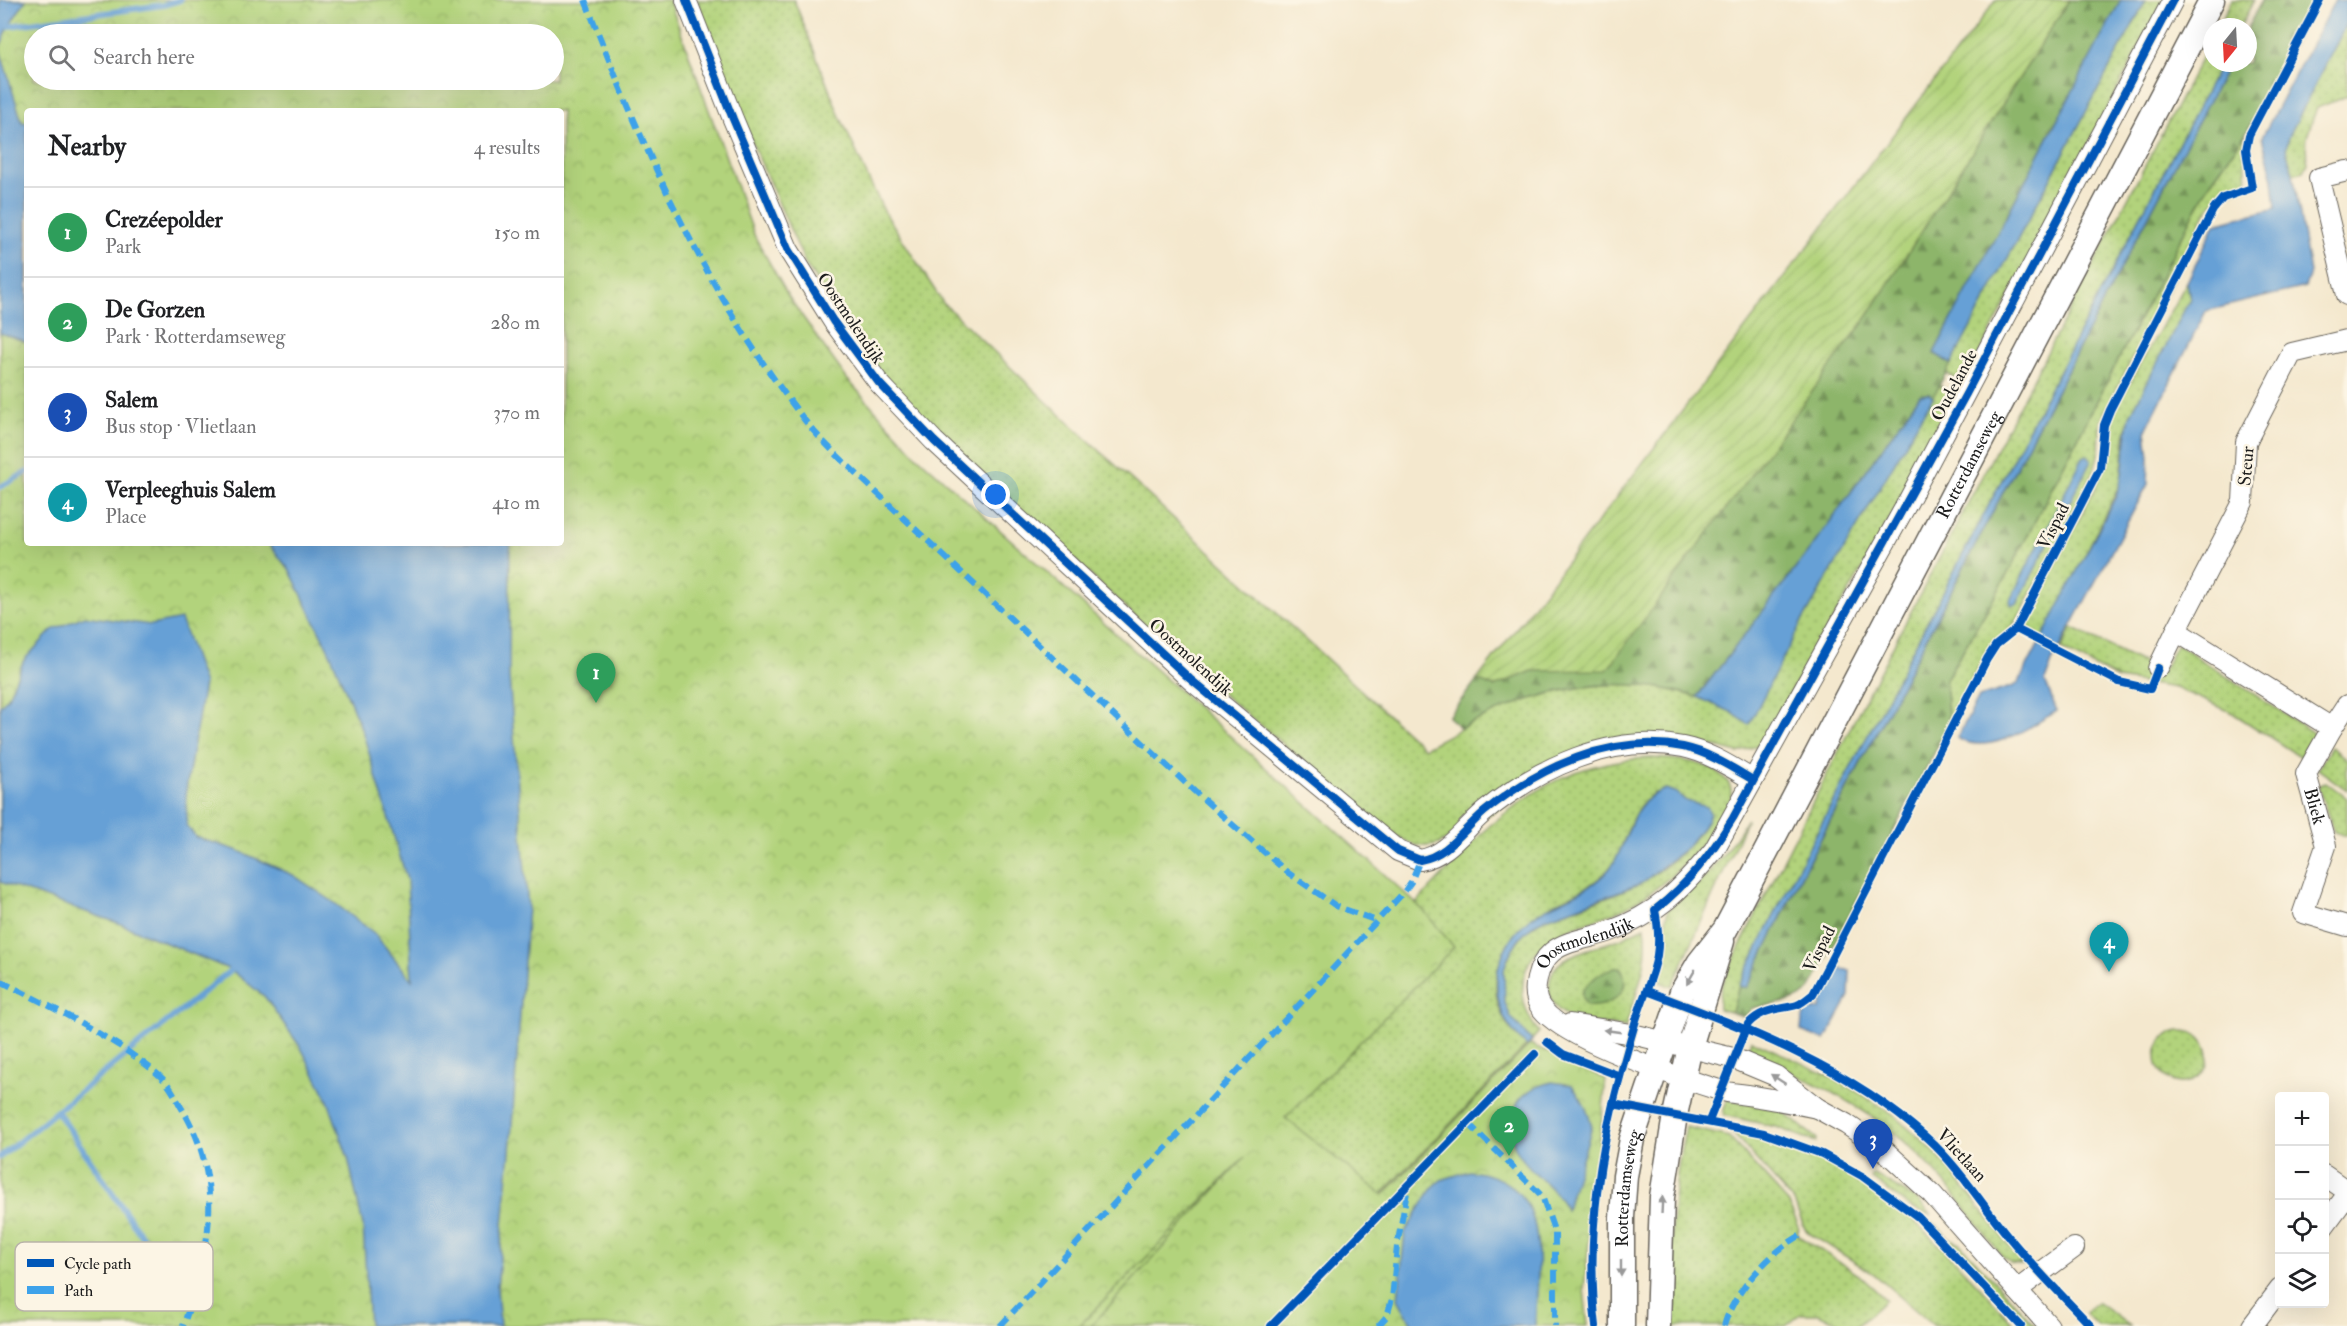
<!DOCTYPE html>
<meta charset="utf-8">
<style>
body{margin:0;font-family:"IM FELL Double Pica",serif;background:#f2f2f2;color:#202124}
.controls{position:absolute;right:18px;bottom:18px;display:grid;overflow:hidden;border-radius:6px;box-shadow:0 6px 24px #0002}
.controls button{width:54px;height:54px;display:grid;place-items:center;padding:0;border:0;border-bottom:2px solid #e0e0e0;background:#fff;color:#202124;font:30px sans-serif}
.compass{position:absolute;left:2203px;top:18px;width:54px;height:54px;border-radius:50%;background:#fff;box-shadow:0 6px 24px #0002;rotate:198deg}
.you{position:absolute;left:996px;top:495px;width:21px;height:21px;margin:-15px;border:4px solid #fff;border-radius:50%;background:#1a73e8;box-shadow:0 0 0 9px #1a73e833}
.badge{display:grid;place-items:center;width:39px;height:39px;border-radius:50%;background:#d93025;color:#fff;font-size:20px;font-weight:700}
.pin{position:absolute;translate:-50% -50px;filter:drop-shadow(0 2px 3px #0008)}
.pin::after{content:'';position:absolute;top:32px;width:21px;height:18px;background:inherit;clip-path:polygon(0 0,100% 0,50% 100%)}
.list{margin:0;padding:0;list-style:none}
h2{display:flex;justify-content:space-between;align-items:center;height:78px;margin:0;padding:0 24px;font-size:26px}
h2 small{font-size:20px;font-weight:400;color:#757577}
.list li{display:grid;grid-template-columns:39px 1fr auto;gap:18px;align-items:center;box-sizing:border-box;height:90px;padding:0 24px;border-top:2px solid #e0e0e0}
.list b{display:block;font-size:22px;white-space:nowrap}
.list p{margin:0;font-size:20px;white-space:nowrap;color:#757577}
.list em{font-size:20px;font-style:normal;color:#757577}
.icon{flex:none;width:33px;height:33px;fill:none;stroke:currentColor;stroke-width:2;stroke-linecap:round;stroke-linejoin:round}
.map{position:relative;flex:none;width:2347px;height:1326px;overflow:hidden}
.search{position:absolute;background:#fff;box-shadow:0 6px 24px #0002;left:24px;top:24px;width:540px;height:66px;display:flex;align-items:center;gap:15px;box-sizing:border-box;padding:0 21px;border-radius:33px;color:#757577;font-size:22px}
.panel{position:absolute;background:#fff;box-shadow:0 6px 24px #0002;left:24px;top:108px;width:540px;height:438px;border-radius:6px}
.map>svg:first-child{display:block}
.grass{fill:url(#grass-dots);stroke:#67784c;stroke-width:1.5}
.forest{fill:url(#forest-firs);stroke:#546844;stroke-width:1.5}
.park{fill:url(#park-crowns);stroke:#67784c;stroke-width:1.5;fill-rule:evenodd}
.garden{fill:url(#garden-furrows);stroke:#67784c;stroke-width:1.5}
.water{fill:#66a0d6;stroke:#415e79;stroke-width:1.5}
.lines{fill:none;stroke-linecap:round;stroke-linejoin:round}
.stream{stroke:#66a0d6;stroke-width:6}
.minor-casing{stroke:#68635a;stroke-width:22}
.major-casing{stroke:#68635a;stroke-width:27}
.minor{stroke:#fff;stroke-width:20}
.major{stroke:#fff;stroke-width:24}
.quiet{stroke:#3da2ea;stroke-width:6;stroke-dasharray:12 6;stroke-linecap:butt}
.cycleway-casing{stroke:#fcf5e5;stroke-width:11}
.cycleway{stroke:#0057b8;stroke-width:8}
.oneway{fill:#999}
.labels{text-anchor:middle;stroke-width:5;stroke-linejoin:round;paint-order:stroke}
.street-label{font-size:18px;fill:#1c1c1c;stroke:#fcf5e5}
.key{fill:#fcf5e5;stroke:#b9b4a9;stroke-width:1.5}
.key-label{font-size:16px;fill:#1c1c1c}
</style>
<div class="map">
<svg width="2347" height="1326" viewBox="0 0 2347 1326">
<defs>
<pattern id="grass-dots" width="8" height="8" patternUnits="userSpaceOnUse" patternTransform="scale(1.5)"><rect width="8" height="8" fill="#b2d37b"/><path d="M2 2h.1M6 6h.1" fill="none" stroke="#98b56a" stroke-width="1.8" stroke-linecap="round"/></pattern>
<pattern id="forest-firs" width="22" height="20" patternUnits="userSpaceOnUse" patternTransform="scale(1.5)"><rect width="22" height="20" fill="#8db56b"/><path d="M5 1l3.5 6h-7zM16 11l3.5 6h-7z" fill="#729257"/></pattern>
<pattern id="park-crowns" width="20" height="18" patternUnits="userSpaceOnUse" patternTransform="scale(1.5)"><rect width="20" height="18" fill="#b2d37b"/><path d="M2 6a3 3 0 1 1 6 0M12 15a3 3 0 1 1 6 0" fill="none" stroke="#98b56a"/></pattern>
<pattern id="garden-furrows" width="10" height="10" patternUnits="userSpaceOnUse" patternTransform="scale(1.5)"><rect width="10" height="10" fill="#b2d37b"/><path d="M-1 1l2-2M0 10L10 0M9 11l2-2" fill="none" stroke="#98b56a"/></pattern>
</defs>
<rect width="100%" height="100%" fill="#fcf5e5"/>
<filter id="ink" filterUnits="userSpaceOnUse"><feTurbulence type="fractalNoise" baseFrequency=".0167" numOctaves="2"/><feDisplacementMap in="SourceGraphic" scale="12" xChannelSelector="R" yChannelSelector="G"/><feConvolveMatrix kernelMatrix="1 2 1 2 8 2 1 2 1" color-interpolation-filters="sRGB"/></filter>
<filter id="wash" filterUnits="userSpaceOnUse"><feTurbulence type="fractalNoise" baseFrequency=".008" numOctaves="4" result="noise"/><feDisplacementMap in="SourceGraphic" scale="24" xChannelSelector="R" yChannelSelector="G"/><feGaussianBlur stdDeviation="1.35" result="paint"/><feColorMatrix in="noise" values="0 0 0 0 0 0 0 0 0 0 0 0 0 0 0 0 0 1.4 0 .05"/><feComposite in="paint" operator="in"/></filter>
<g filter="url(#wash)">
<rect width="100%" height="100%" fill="#f4e8ce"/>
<g class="grass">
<path d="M697 0H794L838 112 870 182 884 211 943 303 1050 405 1424 748C1454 732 1484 715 1516 704 1585 680 1664 673 1730 711 1736 715 1742 720 1749 724L1800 625 1939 385 1956 397 1868 559 1764 739 1758 745 1738 753 1705 744 1617 739 1439 844C1419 850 1407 843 1390 832L1196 672 950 446 867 358 806 265 743 122Z"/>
<path d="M2146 0H2164L1964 383 1946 373Z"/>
<path d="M2232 0H2254L2240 27H2218Z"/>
<path d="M2347 23V96L2317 108C2309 128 2303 142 2308 163L2304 171 2293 174 2286 149 2289 136Z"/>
<path d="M2212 38V63H2221L1796 872 1739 985 1732 1013 1719 1009C1717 991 1726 975 1733 960L1860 709Z"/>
<path d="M2246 133C2241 151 2247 166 2247 184L2244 187 2216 200 2208 209 2100 422 2099 452 2093 473 2018 619 2010 630 1988 649 1949 725 1945 681 2005 579 2208 186Z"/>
<path d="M2187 282 2190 299 2130 416 2125 436 2121 482 2043 640 2026 630V621L2094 490 2107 460 2111 416Z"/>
<path d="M2072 628 2162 672 2177 644 2315 734 2304 748 2302 758 2231 712 2176 688 2118 679 2061 649Z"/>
<path d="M2331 747 2347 759V790L2318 769Z"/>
<path d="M1650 758C1675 759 1710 760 1727 781 1737 795 1727 811 1718 823 1693 858 1663 889 1624 908 1595 923 1556 926 1535 953 1516 978 1520 1009 1539 1032L1531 1041C1523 1031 1513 1023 1507 1011 1491 977 1513 935 1544 919 1599 899 1654 888 1693 840 1703 826 1707 825 1707 808L1686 801 1677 793H1653C1649 798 1643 802 1640 806 1625 826 1624 853 1607 871 1584 894 1562 897 1537 914 1504 935 1485 980 1503 1017 1508 1028 1518 1037 1527 1045L1379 1197 1139 1326H1018L1487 828C1539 784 1581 761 1650 758Z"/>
<path d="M2326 782 2347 798V836L2334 832 2318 786Z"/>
<path d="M1747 819 1672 987 1660 982 1665 946 1666 919 1668 910 1703 879 1725 853Z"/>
<path d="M1645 927C1651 960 1635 995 1626 1027 1599 1023 1552 1025 1549 989 1549 982 1551 972 1556 967 1568 952 1602 946 1620 939 1628 935 1636 930 1645 927Z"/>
<circle cx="2182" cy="1057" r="26"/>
<path d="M1751 1040C1800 1062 1850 1083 1893 1115 1946 1154 1982 1213 2023 1264L2011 1263 2002 1256C1975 1222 1949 1184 1918 1154 1868 1106 1809 1079 1746 1053Z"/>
<path d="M1728 1099 1782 1111 1817 1139 1816 1142 1776 1127 1724 1115 1723 1112Z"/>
<path d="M1686 1127 1729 1137 1788 1202 1799 1227 1797 1235 1859 1275 1886 1300 1857 1326H1847L1818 1314H1801L1786 1326H1671C1670 1259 1670 1192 1686 1127Z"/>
<path d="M1730 1130C1867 1157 1926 1229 2016 1326H1934L1874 1274 1810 1234 1805 1229 1794 1202Z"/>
<path d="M1873 1174 1916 1199 1932 1215 1913 1209 1871 1178Z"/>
<path d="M1925 1221C1940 1222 1945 1240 1959 1243L2036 1326H2025Z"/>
<path d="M2097 1302 2130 1326H2098L2085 1313Z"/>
</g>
<g class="forest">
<path d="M2069 0H2121L1934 353 1951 364 1933 397 1929 394 1920 395 1812 547 1697 697C1613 670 1538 689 1461 728L1448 717 1477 680 1494 687 1532 671 1609 666 1867 317Z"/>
<path d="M2262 0H2316L2246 133 2208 186 2005 579 1945 681 1949 725 1810 990C1795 1004 1773 1004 1752 1008L1745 1017 1732 1013 1739 985 1741 987H1747L1802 875 2229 63H2248V27Z"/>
<path d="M1614 968H1621C1634 993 1609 1008 1587 1006L1582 998V990L1598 975Z"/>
</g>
<path class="park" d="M0 0H669L755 237 790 299 847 379 917 456 1372 863 1423 910 1454 947 1285 1118 1383 1195 1530 1044 1606 1079 1584 1289 1588 1326H1091L1245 1157 1079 1326H0ZM34 34H554V80H34ZM27 111H561V543H27Z"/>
<path class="garden" d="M1996 0H2069L1867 317 1607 670 1532 671 1494 687 1477 680Z"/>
<g class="water">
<path d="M0 0H26L9 26 0 47Z"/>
<path d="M2121 0H2146L1951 364 1934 353Z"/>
<path d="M2335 0H2347V23L2289 136 2286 149 2293 174 2310 273 2305 287 2206 311 2146 430 2149 457 2148 484 2052 662 2045 681 2057 711C2030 727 1989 757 1957 738L1979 697 2014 686 2019 682 2116 496C2126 471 2123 443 2130 416L2190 299 2187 282 2215 224 2276 208 2273 179 2262 137Z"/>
<path d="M0 50 22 122 27 123V342L0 333Z"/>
<path d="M2221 63H2229L1802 874 1747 987H1741L1739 985 1796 872Z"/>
<path d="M1929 394 1933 397 1800 625 1749 725 1731 712 1697 697 1812 547 1920 395Z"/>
<path d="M2088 455 2091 461 2017 604 2011 605 2010 600 2083 457Z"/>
<path d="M268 543H510L509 677 528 907 510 1152 497 1288 500 1326H369L363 1226 348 1158 327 1098 301 1048 265 997 231 970 118 923 0 882V706L8 697 24 660 52 630 84 616 151 625 181 619 204 684 186 790 187 826 196 837 239 851 293 875 332 901 374 933 412 980 407 880 363 733 330 653 290 571Z"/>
<path d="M1666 789 1677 793 1686 801 1707 807 1710 813 1707 821 1687 847 1642 883 1544 919 1534 924 1518 940 1507 959 1504 970 1505 1003 1511 1017 1532 1041 1527 1046C1508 1029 1498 1012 1497 987 1495 957 1514 926 1541 911 1565 898 1592 890 1610 868 1632 840 1626 802 1666 789Z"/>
<path d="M1836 969 1850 970 1849 997 1825 1040 1801 1031 1802 1020 1806 1011 1820 1009 1821 999Z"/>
<path d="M1552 1082 1572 1085C1581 1099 1589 1111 1592 1127L1566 1210C1550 1174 1499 1162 1514 1112 1519 1094 1534 1086 1552 1082Z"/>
<path d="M1469 1171C1555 1180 1538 1263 1535 1326H1413L1398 1299 1405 1232 1432 1188 1441 1180Z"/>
</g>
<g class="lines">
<g class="stream">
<path d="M9 26 163 5 180 0"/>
<path d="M0 487 27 472"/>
<path d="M57 1111 147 1244"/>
<path d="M0 1157 231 970"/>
</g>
</g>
</g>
<g filter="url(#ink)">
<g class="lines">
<defs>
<g id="minor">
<path d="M686 0 733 119 788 249 833 321 879 383 934 441 1190 679 1398 851 1420 860C1447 856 1463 830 1484 812 1538 768 1611 733 1683 747 1708 752 1731 767 1753 780"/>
<path d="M2347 171 2319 178 2347 295"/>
<path d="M2347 340 2292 353 2246 442 2243 502 2176 631 2332 728 2347 705"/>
<path d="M2158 668 2176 631"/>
<path id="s1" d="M2332 728 2306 774 2326 846 2303 913 2347 926"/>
<path d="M1570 1024 1632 1034 1733 1058 1776 1076 1817 1108 1846 1124 1884 1150 1932 1194 2049 1326"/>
<path id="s2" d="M1817 1108C1798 1104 1779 1100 1759 1097 1746 1094 1732 1094 1719 1090 1678 1077 1567 1041 1542 1009 1529 993 1538 964 1552 952 1567 940 1591 938 1608 932 1658 914 1681 890 1714 850L1904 509 2173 0"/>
<path d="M2324 1175 2347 1191"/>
<path d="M2324 1226 2347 1195"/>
<path d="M2017 1290 2074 1248"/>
<path d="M2252 1326 2280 1289"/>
</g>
<g id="major">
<path id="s3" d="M1622 1326V1217L1625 1176 1632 1139 1682 992 1699 963 1725 930 2212 0"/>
<path d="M1658 1326 1662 1197 1675 1115 1690 1047 1722 941"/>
</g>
</defs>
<use href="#minor" class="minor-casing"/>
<use href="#major" class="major-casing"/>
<use href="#minor" class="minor"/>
<use href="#major" class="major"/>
<g class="quiet">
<path d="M585 0C642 145 704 290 800 414 812 431 828 446 843 461L1194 791 1287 872 1336 906 1377 921"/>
<path d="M0 981C42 1002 84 1023 124 1049 138 1059 152 1068 164 1080 171 1087 176 1098 181 1107 226 1180 210 1250 183 1326"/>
<path d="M1468 1123 1542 1196 1555 1233V1326"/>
<path d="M1000 1326 1404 892 1411 882 1420 860"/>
<path d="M1378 1326 1387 1316 1392 1299 1397 1246 1408 1187"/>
<path d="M1724 1326C1733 1292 1772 1250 1803 1234"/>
</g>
<defs>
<g id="cycleway">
<path d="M686 0 733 119 788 249 833 321 879 383 934 441 1190 679 1398 851 1420 860C1447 856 1463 830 1484 812 1538 768 1611 733 1683 747 1708 752 1731 767 1753 780"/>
<path d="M2016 629 2119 682 2150 689 2158 668"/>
<path d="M1647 991C1745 1028 1848 1066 1927 1138 1958 1166 1981 1203 2008 1236 2033 1267 2063 1296 2091 1326"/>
<path d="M1547 1042 1563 1054 1620 1076"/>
<path d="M1613 1104 1764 1133 1822 1154 1862 1176 1918 1217 2021 1326"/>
<path d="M1709 1121 1748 1024C1763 1008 1778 1010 1797 1005 1802 1003 1808 998 1813 994L1987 659 1996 645 2016 629 2100 468 2104 425 2110 410 2213 210 2223 198 2252 188 2246 150 2249 135 2320 0"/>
<path d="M1271 1326 1535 1054"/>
<path d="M1596 1326C1587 1252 1596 1176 1613 1104 1620 1076 1628 1047 1636 1020 1650 976 1665 959 1655 910 1688 884 1711 854 1733 818L1966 394 2173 0"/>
</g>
</defs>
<use href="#cycleway" class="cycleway-casing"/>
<use href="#cycleway" class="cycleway"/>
</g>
<defs><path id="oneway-solid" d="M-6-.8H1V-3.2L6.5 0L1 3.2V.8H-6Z" transform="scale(1.5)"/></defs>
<g class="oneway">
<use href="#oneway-solid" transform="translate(1691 977) rotate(120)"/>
<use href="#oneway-solid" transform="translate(1612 1031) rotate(-172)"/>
<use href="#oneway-solid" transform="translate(1778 1079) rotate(-147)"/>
<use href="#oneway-solid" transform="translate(1662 1205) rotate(-87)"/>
<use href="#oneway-solid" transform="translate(1621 1268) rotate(90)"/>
</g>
</g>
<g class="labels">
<g class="street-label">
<text transform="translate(851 318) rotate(56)" y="6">Oostmolendijk</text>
<text transform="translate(1954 385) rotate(-62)" y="6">Oudelande</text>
<text dy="6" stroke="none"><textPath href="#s3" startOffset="944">Rotterdamseweg</textPath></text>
<text transform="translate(2246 466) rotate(-85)" y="6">Steur</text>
<text transform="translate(2053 526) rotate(-63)" y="6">Vispad</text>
<text transform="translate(1191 657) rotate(42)" y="6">Oostmolendijk</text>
<text dy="6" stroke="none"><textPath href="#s1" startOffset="86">Bliek</textPath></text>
<text dy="6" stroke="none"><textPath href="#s2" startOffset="392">Oostmolendijk</textPath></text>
<text transform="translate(1819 949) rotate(-63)" y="6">Vispad</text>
<text transform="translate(1962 1155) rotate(48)" y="6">Vlietlaan</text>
<text dy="6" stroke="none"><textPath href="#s3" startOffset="138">Rotterdamseweg</textPath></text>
</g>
</g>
<rect x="15" y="1242" width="198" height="69" rx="9" class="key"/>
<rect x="27" y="1259" width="27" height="8" fill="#0057b8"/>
<rect x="27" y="1286" width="27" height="8" fill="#3da2ea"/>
<g class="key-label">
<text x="64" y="1269">Cycle path</text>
<text x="64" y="1296">Path</text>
</g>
</svg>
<div class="controls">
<button>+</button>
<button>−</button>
<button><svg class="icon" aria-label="locate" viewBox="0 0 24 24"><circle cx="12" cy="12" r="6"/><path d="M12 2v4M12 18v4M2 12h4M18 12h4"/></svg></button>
<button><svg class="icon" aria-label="layers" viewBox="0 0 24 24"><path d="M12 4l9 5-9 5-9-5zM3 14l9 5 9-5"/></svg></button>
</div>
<svg class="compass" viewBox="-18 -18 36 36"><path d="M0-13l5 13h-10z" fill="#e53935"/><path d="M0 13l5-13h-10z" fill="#757577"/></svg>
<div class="you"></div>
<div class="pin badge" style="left:596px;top:703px;background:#2e9e5b">1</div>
<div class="pin badge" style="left:1509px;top:1156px;background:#2e9e5b">2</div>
<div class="pin badge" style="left:1873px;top:1169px;background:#1a4fb4">3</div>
<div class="pin badge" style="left:2109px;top:972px;background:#0f9aa8">4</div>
<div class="search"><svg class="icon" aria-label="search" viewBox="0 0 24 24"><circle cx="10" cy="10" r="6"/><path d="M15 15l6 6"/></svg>Search here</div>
<section class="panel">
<h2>Nearby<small>4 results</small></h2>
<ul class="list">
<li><span class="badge" style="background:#2e9e5b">1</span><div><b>Crezéepolder</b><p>Park</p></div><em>150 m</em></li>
<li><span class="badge" style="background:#2e9e5b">2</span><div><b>De Gorzen</b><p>Park · Rotterdamseweg</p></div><em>280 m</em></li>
<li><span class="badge" style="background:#1a4fb4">3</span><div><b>Salem</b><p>Bus stop · Vlietlaan</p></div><em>370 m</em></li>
<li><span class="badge" style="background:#0f9aa8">4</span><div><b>Verpleeghuis Salem</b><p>Place</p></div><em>410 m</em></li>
</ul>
</section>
</div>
